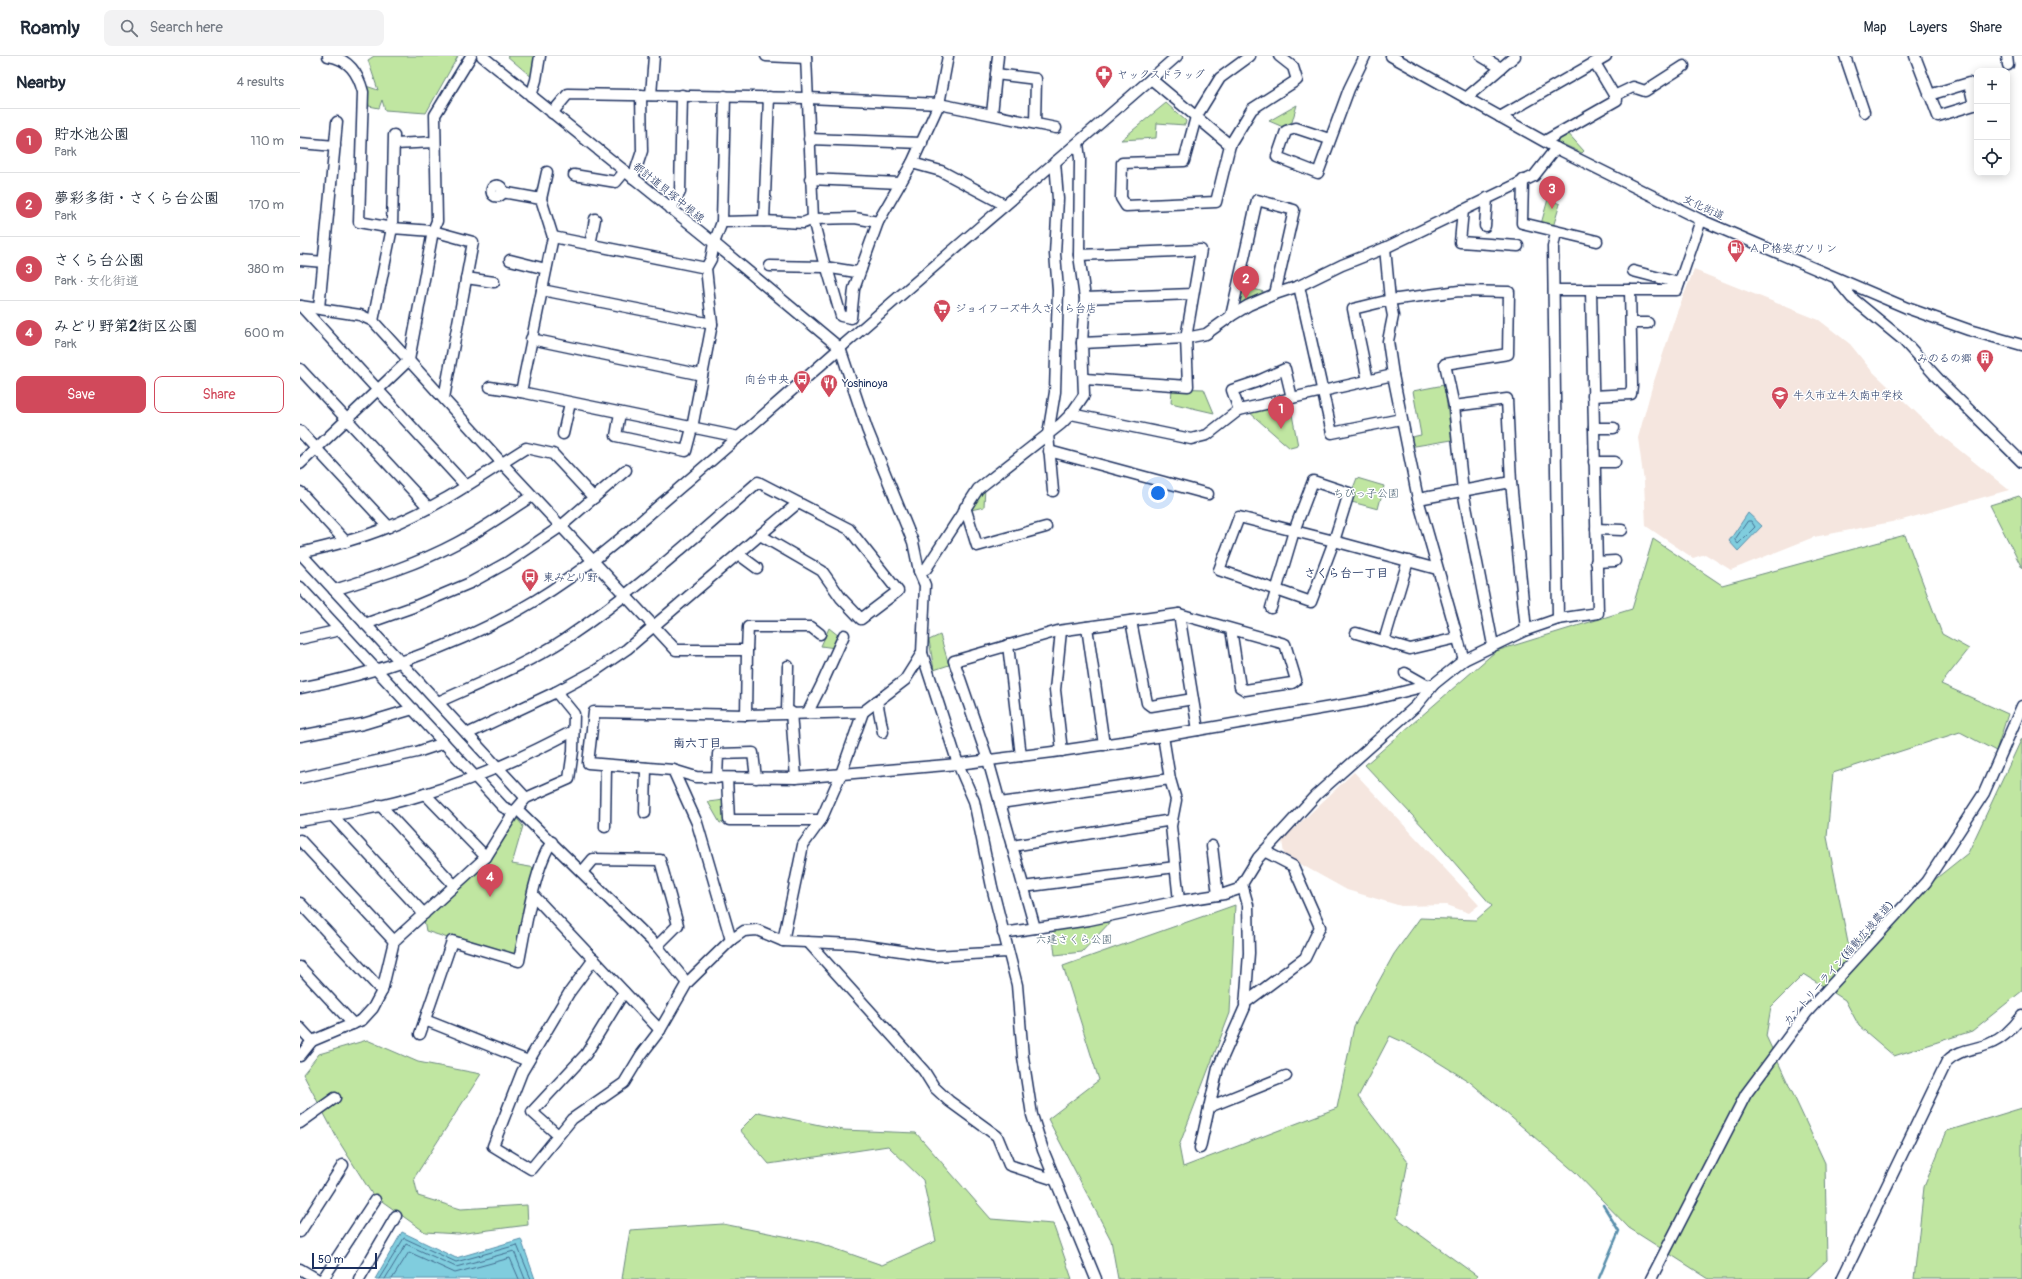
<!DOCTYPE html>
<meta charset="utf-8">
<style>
body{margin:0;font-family:Pangolin,"Klee One",sans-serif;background:#f2f2f3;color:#1f2937}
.controls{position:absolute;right:12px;top:12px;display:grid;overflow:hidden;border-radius:8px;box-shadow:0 2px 10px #0003}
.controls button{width:36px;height:36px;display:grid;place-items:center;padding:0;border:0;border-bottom:1px solid #e0e1e3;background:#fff;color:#1f2937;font:20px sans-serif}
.scale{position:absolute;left:12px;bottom:10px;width:65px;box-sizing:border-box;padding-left:4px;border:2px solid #1b2f5e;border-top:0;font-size:11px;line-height:14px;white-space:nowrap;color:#1b2f5e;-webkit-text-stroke:3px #fff;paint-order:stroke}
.you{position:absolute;left:858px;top:437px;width:14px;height:14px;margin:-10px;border:3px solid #fff;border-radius:50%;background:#1a73e8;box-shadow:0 0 0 6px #1a73e833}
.badge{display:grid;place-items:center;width:26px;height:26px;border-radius:50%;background:#d1495b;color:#fff;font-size:13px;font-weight:700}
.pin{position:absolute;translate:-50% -33px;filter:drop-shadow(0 1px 2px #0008)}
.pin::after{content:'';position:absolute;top:21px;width:14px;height:12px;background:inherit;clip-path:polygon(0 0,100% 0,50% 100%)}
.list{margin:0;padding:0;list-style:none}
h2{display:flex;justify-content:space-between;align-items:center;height:52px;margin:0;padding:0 16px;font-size:17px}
h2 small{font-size:13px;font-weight:400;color:#747a83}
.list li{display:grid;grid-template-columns:26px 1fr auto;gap:12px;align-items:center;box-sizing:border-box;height:64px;padding:0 16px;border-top:1px solid #e0e1e3}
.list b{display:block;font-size:15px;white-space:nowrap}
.list p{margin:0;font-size:13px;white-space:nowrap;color:#747a83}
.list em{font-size:13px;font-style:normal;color:#747a83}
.actions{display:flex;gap:8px;padding:12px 16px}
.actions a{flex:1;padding:9px 0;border:1px solid #d1495b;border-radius:8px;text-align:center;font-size:14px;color:#d1495b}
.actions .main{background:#d1495b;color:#fff}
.icon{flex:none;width:22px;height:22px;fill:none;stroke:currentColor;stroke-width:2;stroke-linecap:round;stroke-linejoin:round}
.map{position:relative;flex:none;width:1722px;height:1223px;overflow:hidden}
header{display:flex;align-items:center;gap:24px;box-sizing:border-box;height:56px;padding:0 20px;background:#fff;border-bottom:1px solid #e0e1e3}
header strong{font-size:19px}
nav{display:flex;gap:22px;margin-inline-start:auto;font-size:14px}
.search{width:280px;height:36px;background:#f2f2f3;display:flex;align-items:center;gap:10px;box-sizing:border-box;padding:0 14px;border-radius:8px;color:#747a83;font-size:15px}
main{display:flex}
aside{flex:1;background:#fff}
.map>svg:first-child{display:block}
.built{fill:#f5e6df}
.green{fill:#c0e6a1;stroke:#6e8a80}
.water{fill:#80cdde;stroke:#588eab}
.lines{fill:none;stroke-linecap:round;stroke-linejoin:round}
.shore{stroke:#436e91;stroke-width:1}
.stream{stroke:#588eab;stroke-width:2.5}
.minor-casing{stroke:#1b2f5e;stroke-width:13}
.minor{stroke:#fff;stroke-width:10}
.labels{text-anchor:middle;stroke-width:3;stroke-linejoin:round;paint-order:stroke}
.poi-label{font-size:11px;fill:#1b2f5e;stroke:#fff;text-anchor:start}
.street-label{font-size:11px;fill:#1b2f5e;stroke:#fff}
.park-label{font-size:11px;fill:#445d6f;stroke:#fff}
.neighbourhood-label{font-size:12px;font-weight:bold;fill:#1b2f5e;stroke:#fff}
</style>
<header>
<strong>Roamly</strong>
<div class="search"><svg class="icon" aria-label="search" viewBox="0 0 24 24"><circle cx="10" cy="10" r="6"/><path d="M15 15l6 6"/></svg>Search here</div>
<nav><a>Map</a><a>Layers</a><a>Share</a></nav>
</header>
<main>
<aside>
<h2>Nearby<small>4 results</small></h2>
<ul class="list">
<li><span class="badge">1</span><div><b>貯水池公園</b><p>Park</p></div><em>110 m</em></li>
<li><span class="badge">2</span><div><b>夢彩多街・さくら台公園</b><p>Park</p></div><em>170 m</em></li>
<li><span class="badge">3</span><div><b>さくら台公園</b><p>Park · 女化街道</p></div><em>380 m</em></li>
<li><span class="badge">4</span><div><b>みどり野第2街区公園</b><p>Park</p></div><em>600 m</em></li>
</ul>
<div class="actions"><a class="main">Save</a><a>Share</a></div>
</aside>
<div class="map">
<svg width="1722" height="1223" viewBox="0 0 1722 1223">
<rect width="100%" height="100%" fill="#fff"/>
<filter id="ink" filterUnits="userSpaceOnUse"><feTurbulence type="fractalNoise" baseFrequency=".025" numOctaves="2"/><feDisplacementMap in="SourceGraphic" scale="8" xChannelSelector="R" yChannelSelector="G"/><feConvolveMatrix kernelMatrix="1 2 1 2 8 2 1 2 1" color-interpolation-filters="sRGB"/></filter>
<g filter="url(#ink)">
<g class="built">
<path d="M1394 214 1519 264 1550 288 1571 314 1637 376 1709 434 1602 464 1514 481 1431 514 1405 498 1393 502 1346 470 1344 426 1338 382 1352 331 1377 256Z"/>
<path d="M1054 716 1179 849 1169 857 1147 849 1101 850 1047 834 984 799 982 784Z"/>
</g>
<g class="green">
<path d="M74 0H158L126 57 85 54 82 44 79 52 69 50 66 30 78 34 68 4Z"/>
<path d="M207 0H236L234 5V23Z"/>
<path d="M866 47 886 65 885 69 857 67 856 82 821 84Z"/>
<path d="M997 49 992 66 983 71 969 65Z"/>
<path d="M1266 75 1284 95 1282 97 1256 85V80Z"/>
<path d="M1248 143 1260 148 1253 171 1241 168Z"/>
<path d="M941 229 967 237 939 251 935 250Z"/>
<path d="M1144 329 1152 384 1109 391 1107 382 1121 379 1113 335Z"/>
<path d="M872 332 904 333 914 357 871 347Z"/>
<path d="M990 348 998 390 990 392 949 356Z"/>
<path d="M1057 422 1084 430 1078 453 1048 445Z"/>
<path d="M685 430 684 451 671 454 669 450Z"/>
<path d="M1719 440 1722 443V512L1690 449Z"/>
<path d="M1605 479 1642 578 1669 593 1641 628 1708 658 1696 695 1660 676 1533 717 1527 781 1549 892 1668 797 1722 682V935L1672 975 1594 1000 1559 970 1545 944 1504 918 1471 951 1466 980 1525 1107 1527 1204 1507 1223H1409L1329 1172 1275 1116 1170 1026 1112 990 1090 980 1058 1041 1108 1106 1097 1162 1177 1220 1175 1223H818L811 1184 748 1063 799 1024 763 910 935 849 930 957 879 1090 883 1111 1037 1052 1054 970 1094 898 1120 862 1176 864 1192 850 1126 774 1065 709 1196 595 1332 553 1353 483 1422 529Z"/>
<path d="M529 572 539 580 535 592 521 590Z"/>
<path d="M640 579 649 609 634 614 629 584Z"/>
<path d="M424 744 425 766 420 767 408 746Z"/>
<path d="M215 760 223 770 212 808 236 812 216 904 126 875 124 864Z"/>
<path d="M813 863 782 896 755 899 752 874Z"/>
<path d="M67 984 118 1006 181 1018 114 1122 118 1140 161 1153 227 1149 228 1169 158 1178 125 1176 72 1138 38 1084 3 1018 19 998Z"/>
<path d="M1722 1052V1223H1614L1624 1131 1647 1075Z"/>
<path d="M458 1056 543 1074 616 1077 691 1163 753 1168 772 1223H322L330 1174 423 1168 519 1187 582 1209 636 1185 623 1124 588 1090 469 1108 440 1074Z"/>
</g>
<g class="water">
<path d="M1448 457 1462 470 1438 495 1429 485Z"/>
<path d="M102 1176 156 1202 221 1183 235 1223H75Z"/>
</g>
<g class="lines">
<g class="shore">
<path d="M1448 465H1451L1455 471 1438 488 1435 484Z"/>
<path d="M79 1223 104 1182 156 1206 217 1189 231 1223"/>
<path d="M85 1223 106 1188 156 1211 214 1195 225 1223"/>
<path d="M92 1223 109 1196 155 1217 210 1202 219 1223"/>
</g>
<path class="stream" d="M1299 1222 1319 1175 1303 1149"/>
<defs>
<g id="minor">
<path d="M28 0C49 3 58 17 63 36L59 166 92 172 94 79"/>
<path d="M182 0 414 187 540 292"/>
<path d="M466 0 506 2"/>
<path d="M506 0 513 163 525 211 556 216 561 213 578 166 612 107 639 48 648 0"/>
<path d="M950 0 920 22 896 61 884 105 822 107 821 142 826 150 916 146 930 89 952 53 997 24 993 11 979 0"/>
<path d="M1091 0 1256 92 1401 164 1607 252 1669 274 1722 289"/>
<path d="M1181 0 1201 12"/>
<path d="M1545 0 1564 56"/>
<path d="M1615 0 1638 60 1674 49 1669 27 1629 39"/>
<path d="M1707 0 1708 9"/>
<path d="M696 18 736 23 735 67"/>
<path d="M851 23 930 89"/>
<path d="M351 39 354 0"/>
<path d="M231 40 236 24 240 0"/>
<path d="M1314 40 1333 31 1345 35 1384 10"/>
<path d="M1166 42 1215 0"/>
<path d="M252 57 268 38 508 42 639 48 756 72"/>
<path d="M692 58 698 0"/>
<path d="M1200 61 1306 0"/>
<path d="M509 83 622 87"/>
<path d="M1029 83 996 72 986 75 977 101 1018 117 1049 33 1065 0"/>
<path d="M1245 85 1317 44 1295 7"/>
<path d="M0 87 35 90"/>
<path d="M95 88 135 86"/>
<path d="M612 107 641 115 705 149"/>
<path d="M274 119 316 126 325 115"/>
<path d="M333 122 342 95 341 39"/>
<path d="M510 123 600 127"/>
<path d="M1223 124 1222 167 1297 185"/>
<circle cx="197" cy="135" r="5.5"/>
<path d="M202 136 241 143 253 181 221 336 439 381"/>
<path d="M241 143 247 116"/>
<path d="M371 153 380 136 382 39"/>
<path d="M1163 154 1160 186 1218 190"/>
<path d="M464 165 469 41"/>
<path d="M422 166 464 165 503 167 513 163 555 162 578 166"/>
<path d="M1185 170 1187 142"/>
<path d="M1256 176 1253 191 1258 563"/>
<path d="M253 181 406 212"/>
<path d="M290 189 295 163"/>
<path d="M1085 192 1090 244 1093 260 1088 285 1093 319 1118 443 1164 604"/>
<path d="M779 199 901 194 886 282 888 330 785 323"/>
<path d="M0 204 24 206"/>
<path d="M210 204 246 213"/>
<path d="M470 210 525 211"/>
<path d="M527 212 541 260 551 262 554 233 561 213"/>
<path d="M1333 215 1379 227"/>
<path d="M166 222 194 226"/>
<path d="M1538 225 1552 242 1603 284 1642 327 1722 406"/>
<path d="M999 230 1032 377 1101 363"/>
<path d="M242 234 412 268"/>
<path d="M1254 234H1377L1401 164"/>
<path d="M785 242 893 238"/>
<path d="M0 250 60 259 73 265 202 407 376 594H447L448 571H511L520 578"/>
<path d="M1 250 166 430"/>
<path d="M19 252 37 66"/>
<path d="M931 260 957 144 994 154 975 238"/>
<path d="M73 265 92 172 133 175 173 186 144 342"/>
<path d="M1331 267H1348"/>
<path d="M231 283 402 319"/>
<path d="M782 287 886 282 906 278 931 260 949 249 975 238 999 230 1042 209 1085 192 1234 120 1256 92"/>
<path d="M540 292 567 373 613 486 619 515 625 529 622 597 658 708 674 745 692 831 717 929 723 1001 732 1059 743 1094 796 1223"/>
<path d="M0 313 129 452"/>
<path d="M1068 325 1053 253 1090 244 1159 235 1209 236 1208 298 1145 308 1154 350 1163 435 1193 589"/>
<path d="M190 331 221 336"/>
<path d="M1293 340 1331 338 1332 330 1330 234"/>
<path d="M1154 350 1207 343 1211 426 1226 574"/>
<path d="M939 354 932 334 956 326 985 313 992 342"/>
<path d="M320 357 316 380 386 395 392 372 412 268 406 212 411 203 414 187 422 166 425 40"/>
<path d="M771 358 891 383 907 379 939 354 1093 319"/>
<path d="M1294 372H1314"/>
<path d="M0 375 89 471"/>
<path d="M263 378 270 347"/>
<path d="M749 395 908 438"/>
<path d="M1294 406H1315"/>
<path d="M0 408 109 304 133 175 137 165 135 59 171 0"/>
<path d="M753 435 748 378 755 336 758 234 755 198 758 143 755 106"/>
<path d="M0 436 46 486"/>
<path d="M1118 443 1211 426"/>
<path d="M665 451 677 490 746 471"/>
<path d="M939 461 1034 485 1011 546 919 514Z"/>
<path d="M1296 473 1322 474"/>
<path d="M460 479 498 447"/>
<path d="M0 497C30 490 59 483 88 471 137 452 181 420 226 392L253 398 294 442"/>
<path d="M0 497 226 742"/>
<path d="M438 498 457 512"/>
<path d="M1296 506 1315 505"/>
<path d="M619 515 626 513 678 433 761 368 771 358 784 339 782 287 785 242 779 199 780 103 778 87"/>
<path d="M0 531 203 751 214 756 226 742 269 723 273 695 274 658 256 636 295 615 327 593 460 479 522 515 541 542 561 563 598 535 549 473 458 426C396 480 334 537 265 583 227 608 180 627 138 646"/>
<path d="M34 534C76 521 118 508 157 487 183 473 207 456 232 440"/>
<path d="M971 552 994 475 1013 425 1049 437 1034 485 1137 513"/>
<path d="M879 558 898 674"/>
<path d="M831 565 847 647 851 650 893 643"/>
<path d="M65 568 113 551 170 527 208 506 260 471 326 414"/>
<path d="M787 571 804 689"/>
<path d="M761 575 755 634 762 695"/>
<path d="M1056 577 1110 593 1157 582"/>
<path d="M0 583 40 574"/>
<path d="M1084 585 1108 505"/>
<path d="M708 589 721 700"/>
<path d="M1105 617 1128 630"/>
<path d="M0 632C83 616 163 588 236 544 282 516 322 482 362 447 422 396 481 344 540 292 652 194 766 98 877 0"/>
<path d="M577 645 583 676"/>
<path d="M487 656 488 610"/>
<path d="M491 656 496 722"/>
<path d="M508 656 521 630 544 579"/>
<path d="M446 659 447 594"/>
<path d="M167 678 256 636"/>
<path d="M0 680 63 668 113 653"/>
<path d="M863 680 870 723 876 744 871 770 879 845"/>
<path d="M373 714 396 721 496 722 658 708 753 696 863 680 1066 645 1134 628"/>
<path d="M0 722 117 696 144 687"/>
<path d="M417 722 418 698 453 697 456 722"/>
<path d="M427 722 429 764H521"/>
<path d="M125 738 186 801"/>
<path d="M700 747 870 723"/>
<path d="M80 749 154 829"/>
<path d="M217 753 357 890 387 927"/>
<path d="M345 757 346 712"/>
<path d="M32 759 124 858"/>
<path d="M0 765C42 758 84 751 125 738 176 723 226 700 273 675"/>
<path d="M305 771 306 709"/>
<path d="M0 784 94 885"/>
<path d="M712 790 872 764"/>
<path d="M912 790 918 839"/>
<path d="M282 816 293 803 360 804 378 869 357 890"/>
<path d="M723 831 875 811"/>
<path d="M233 839 360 974"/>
<path d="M0 847 82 935"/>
<path d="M735 872 688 704 654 605 758 575 879 558 985 588 996 624 992 627 945 634 940 631 931 573"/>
<path d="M703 877 789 864 879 845 924 838 939 833 958 802 1016 739 1116 650 1134 628 1164 604 1226 574 1258 563 1298 557 1291 234"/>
<path d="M431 884 397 767 373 714 288 707 294 656 446 659 563 656 605 624 622 597"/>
<path d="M483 885 503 789 521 764 541 718 563 656"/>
<path d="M508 886 624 1015 634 1031 649 1045 697 1080 709 1109 755 1124"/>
<path d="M294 903 269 937 222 1016 193 1090 231 1113 272 1063 324 1027 341 999 360 974 387 927 431 884 444 875 457 874 483 885 554 888 634 900 707 896"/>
<path d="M0 911 53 968"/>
<path d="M945 947 1005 902 1020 871 993 810 964 795"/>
<path d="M125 964 228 1005"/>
<path d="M0 972 12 985"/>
<path d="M120 978 152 885 219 905C225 875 235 808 252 786"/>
<path d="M0 1000 12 985 62 964 73 952 82 935 94 885 186 801 214 756"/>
<path d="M909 1051 986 1020"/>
<path d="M0 1067 35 1042"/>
<path d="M258 1079 232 1056 286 998 324 936"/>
<path d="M900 1092 918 1012 945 951 949 897 948 849 942 828"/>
<path d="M0 1176 43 1109"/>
<path d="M0 1213 17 1223"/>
<path d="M23 1223 75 1144"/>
<path d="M59 1223 96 1160"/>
<path d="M1351 1223 1446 1038 1507 956 1626 826 1684 737 1722 650"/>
<path d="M1542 1223 1647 1005C1659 993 1674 994 1689 988 1702 983 1714 971 1722 960"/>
</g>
</defs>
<use href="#minor" class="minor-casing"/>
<use href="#minor" class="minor"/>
</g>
</g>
<defs>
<symbol id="pharmacy-pin" viewBox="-11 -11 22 30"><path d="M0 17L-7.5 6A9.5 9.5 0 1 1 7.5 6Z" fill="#d1495b" stroke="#fff"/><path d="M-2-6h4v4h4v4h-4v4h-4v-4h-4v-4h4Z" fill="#fff"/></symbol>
<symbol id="fuel-pin" viewBox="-11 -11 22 30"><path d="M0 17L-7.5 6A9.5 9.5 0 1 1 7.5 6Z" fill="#d1495b" stroke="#fff"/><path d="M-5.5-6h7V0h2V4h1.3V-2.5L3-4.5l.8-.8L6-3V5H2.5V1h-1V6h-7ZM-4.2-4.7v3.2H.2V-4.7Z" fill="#fff"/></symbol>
<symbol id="supermarket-pin" viewBox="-11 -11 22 30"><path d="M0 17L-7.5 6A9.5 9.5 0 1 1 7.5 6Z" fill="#d1495b" stroke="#fff"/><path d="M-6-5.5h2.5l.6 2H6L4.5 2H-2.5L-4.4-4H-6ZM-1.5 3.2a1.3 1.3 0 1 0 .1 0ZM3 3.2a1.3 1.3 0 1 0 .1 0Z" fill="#fff"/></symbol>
<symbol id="building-pin" viewBox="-11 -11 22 30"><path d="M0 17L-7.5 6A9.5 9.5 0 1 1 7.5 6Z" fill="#d1495b" stroke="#fff"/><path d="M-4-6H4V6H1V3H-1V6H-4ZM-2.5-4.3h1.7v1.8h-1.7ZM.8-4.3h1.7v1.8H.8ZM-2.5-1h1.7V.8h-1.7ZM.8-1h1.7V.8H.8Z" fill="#fff"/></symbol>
<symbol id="bus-pin" viewBox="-11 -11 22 30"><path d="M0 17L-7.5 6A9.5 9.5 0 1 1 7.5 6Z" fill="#d1495b" stroke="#fff"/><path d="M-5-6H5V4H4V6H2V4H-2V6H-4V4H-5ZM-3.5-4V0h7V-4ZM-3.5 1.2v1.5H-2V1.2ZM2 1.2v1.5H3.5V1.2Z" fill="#fff"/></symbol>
<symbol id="restaurant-pin" viewBox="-11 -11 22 30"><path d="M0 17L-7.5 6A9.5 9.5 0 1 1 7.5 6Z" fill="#d1495b" stroke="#fff"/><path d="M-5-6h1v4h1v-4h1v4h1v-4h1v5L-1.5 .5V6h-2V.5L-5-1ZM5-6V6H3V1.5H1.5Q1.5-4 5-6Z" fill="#fff"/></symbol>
<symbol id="school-pin" viewBox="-11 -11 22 30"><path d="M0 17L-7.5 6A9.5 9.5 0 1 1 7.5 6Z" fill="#d1495b" stroke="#fff"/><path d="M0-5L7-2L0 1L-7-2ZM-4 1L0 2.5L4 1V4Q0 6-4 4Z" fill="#fff"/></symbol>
</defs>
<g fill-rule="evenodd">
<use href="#pharmacy-pin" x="794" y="8" width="20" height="27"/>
<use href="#fuel-pin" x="1426" y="182" width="20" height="27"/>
<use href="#supermarket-pin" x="632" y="242" width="20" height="27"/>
<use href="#building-pin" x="1675" y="292" width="20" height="27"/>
<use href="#bus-pin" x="492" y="313" width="20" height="27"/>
<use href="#restaurant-pin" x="519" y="317" width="20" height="27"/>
<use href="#school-pin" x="1470" y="329" width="20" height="27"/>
<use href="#bus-pin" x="220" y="511" width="20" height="27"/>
</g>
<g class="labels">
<g class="poi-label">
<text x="817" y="22">ヤックスドラッグ</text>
<text x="1449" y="196">ＡＰ格安ガソリン</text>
<text x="655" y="256">ジョイフーズ牛久さくら台店</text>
<text x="1672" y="306" text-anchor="end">みのるの郷</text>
<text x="489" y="327" text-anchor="end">向台中央</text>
<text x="542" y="331">Yoshinoya</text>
<text x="1493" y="343">牛久市立牛久南中学校</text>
<text x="243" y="525">東みどり野</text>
</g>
<g class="street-label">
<text transform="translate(369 136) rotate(39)" y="4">都計道貝塚中根線</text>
<text transform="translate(1404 151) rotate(25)" y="4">女化街道</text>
<text transform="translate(1538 907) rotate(-49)" y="4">カントリーライン(稲敷広域農道)</text>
</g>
<g class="park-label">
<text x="1066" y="441">ちびっ子公園</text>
<text x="774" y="887">六建さくら公園</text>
</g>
<g class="neighbourhood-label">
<text x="1046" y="521">さくら台一丁目</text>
<text x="397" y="691">南六丁目</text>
</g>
</g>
</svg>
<div class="controls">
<button>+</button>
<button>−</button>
<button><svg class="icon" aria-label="locate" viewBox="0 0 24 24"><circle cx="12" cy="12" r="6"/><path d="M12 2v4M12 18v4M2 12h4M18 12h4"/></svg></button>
</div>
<div class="scale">50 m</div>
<div class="you"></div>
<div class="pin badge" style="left:981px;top:373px">1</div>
<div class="pin badge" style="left:946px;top:243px">2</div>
<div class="pin badge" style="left:1252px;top:153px">3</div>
<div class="pin badge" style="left:190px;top:841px">4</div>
</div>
</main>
